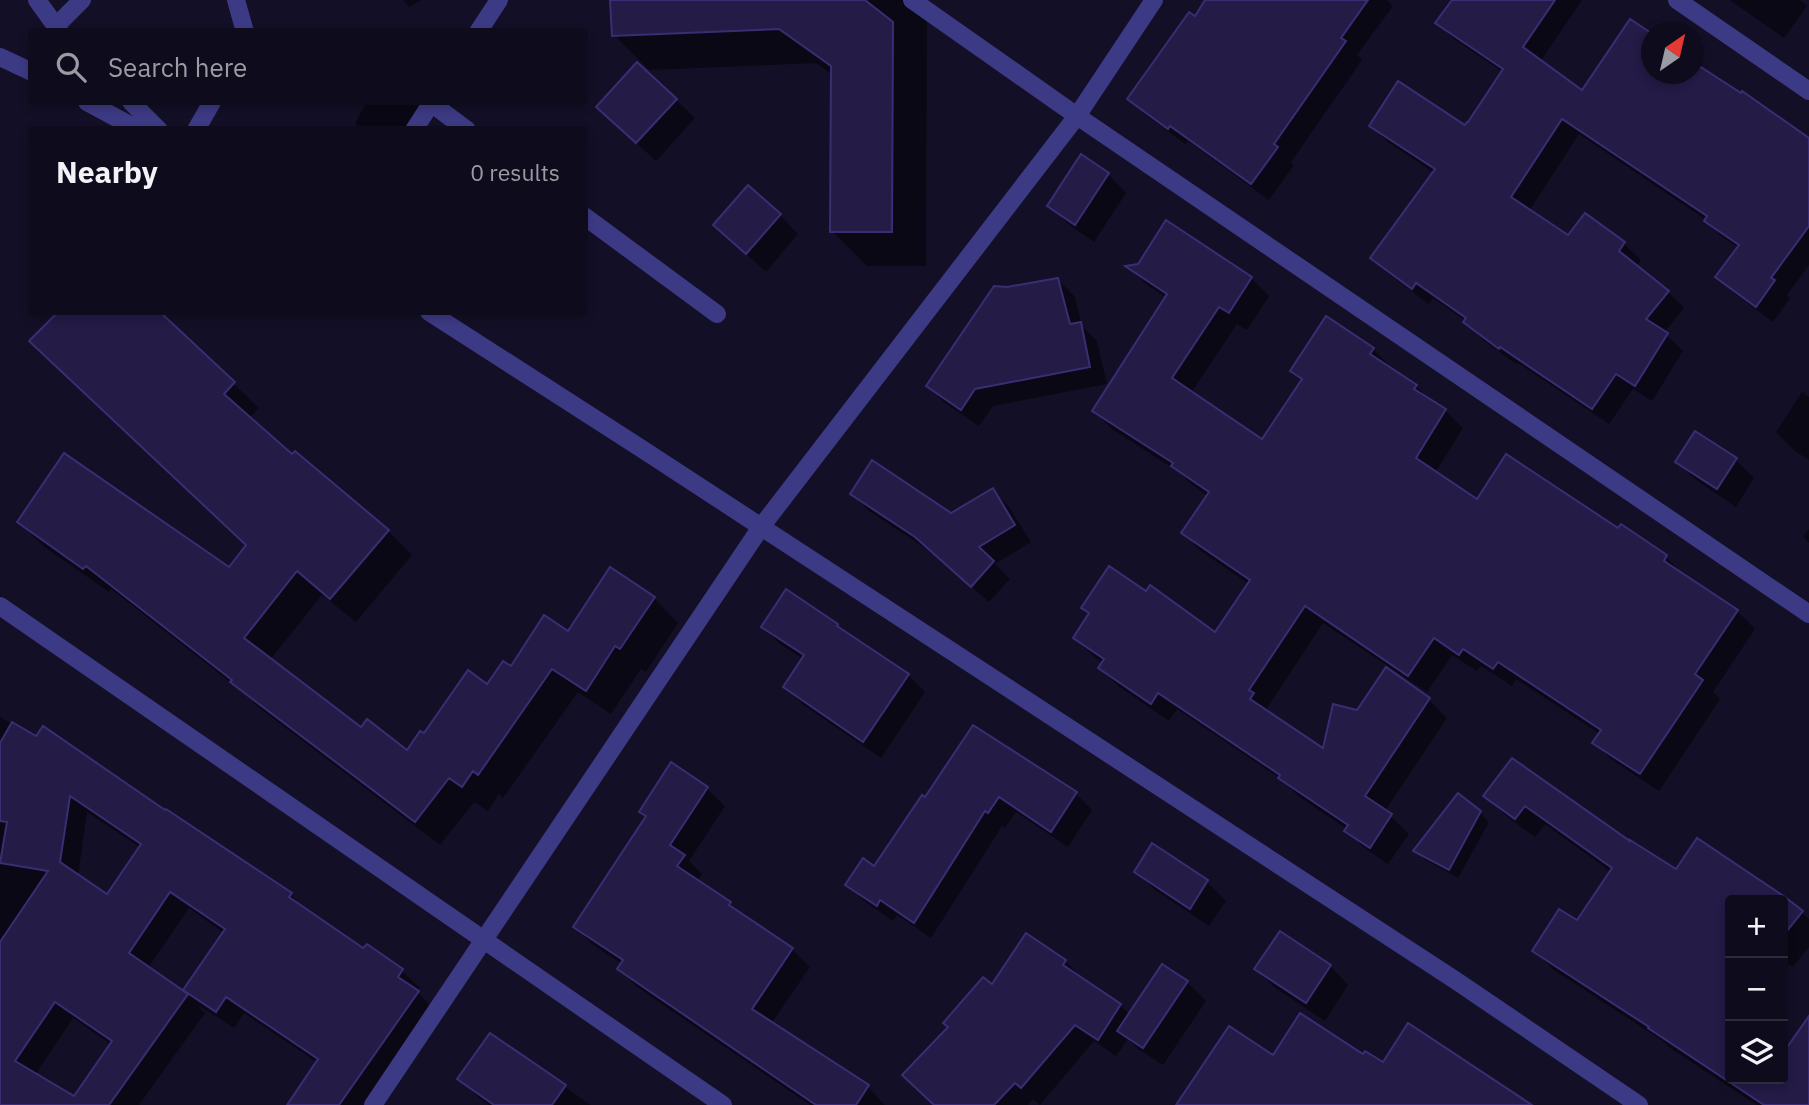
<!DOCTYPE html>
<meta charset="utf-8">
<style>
body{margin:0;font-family:"IBM Plex Sans",sans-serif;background:#1c1929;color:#f1f3f6}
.controls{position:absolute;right:21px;bottom:21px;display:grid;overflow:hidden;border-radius:7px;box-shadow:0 4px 10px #0003}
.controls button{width:63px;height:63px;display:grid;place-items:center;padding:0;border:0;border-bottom:2px solid #2e2b3b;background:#0e0b1c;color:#f1f3f6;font:35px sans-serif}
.compass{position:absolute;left:1641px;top:21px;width:63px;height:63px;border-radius:50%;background:#0e0b1c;box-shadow:0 4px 10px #0003;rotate:34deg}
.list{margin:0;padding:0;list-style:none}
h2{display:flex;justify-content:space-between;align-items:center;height:91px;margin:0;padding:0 28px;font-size:30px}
h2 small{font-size:23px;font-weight:400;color:#9b9ba3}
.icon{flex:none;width:38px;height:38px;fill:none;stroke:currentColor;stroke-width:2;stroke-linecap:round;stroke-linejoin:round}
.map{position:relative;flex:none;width:1809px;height:1105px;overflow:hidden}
.search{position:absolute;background:#0e0b1c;box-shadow:0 4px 10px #0003;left:28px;top:28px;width:560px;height:77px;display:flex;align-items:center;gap:18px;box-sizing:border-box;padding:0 24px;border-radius:7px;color:#9b9ba3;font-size:26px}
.panel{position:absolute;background:#0e0b1c;box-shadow:0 4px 10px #0003;left:28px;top:126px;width:560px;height:189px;border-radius:7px}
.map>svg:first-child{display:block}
.shadow{fill:#0007;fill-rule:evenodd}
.building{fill:#241b47;stroke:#3b2d73;stroke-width:2;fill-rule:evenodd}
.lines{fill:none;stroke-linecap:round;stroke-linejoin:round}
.service{stroke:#3d3a85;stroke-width:18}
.minor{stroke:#3d3a85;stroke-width:18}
</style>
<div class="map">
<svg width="1809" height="1105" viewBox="0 0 1809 1105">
<rect width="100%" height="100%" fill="#130f26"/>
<g class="shadow">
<path d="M403 0H421L409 7Z"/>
<path d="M612 0H927L926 266H867L832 231 833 75 816 63 649 70 614 35Z"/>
<path d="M1207 0H1387L1393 6 1357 55 1362 60 1291 162 1294 165 1269 200 1188 141 1185 144 1146 115 1129 98 1195 18Z"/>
<path d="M1451 0H1582L1540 62 1583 92 1631 21 1652 35V74H1694L1809 141V265L1787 295 1790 298 1773 322 1734 293 1718 277 1739 248 1722 237 1706 220 1579 134 1529 211 1569 238 1585 215 1624 244 1641 260 1636 267 1668 292 1684 308 1664 333 1683 351 1652 401 1633 389 1609 424 1518 363 1516 364 1482 339 1466 321 1433 298 1429 304 1389 274 1372 258 1434 173 1388 142 1371 126 1466 127 1503 72 1454 39 1437 23 1444 14 1442 12Z"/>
<path d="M1730 0H1800L1807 6 1784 38Z"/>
<path d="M676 100 695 118 656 161 617 125Z"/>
<path d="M367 102H433L417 130H361L355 123Z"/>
<path d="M1108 174 1126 193 1094 242 1068 224 1049 205Z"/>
<path d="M780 215 798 234 766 272 715 225Z"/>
<path d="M1167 223 1251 278 1269 296 1247 330 1237 324 1191 393 1263 441 1302 381 1292 371 1326 319 1373 349 1391 367 1390 369 1416 386 1432 402 1445 410 1463 428 1435 473 1477 501 1619 531 1621 527 1666 557 1684 575 1683 576 1737 611 1755 629 1713 692 1720 699 1659 791 1612 760 1594 742 1600 734 1516 679 1512 686 1481 666 1477 671 1452 655 1427 692 1323 623 1267 708 1271 712 1269 715 1324 751 1358 712 1429 700 1447 718 1385 811 1409 834 1388 864 1364 848 1346 830 1347 829 1298 796 1284 781 1177 709 1169 721 1118 686 1100 668 1103 663 1093 656 1075 638 1146 593 1216 634 1249 584 1201 551 1183 533 1208 496 1191 484 1179 472 1112 429 1094 411 1167 298 1146 284 1129 267 1139 265Z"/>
<path d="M1057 279 1075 297 1082 326 1097 341 1107 384 993 406 979 426 945 403 928 386 1007 288Z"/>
<path d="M60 312H158L259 408 249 418 293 456 388 531 412 555 356 622 322 595 270 660 361 730 407 752 424 735 487 686 511 669 569 633 654 598 678 623 646 672 641 669 611 714 578 692 503 798 499 794 488 811 474 802 440 845 257 706 243 692 111 589 109 592 43 546 19 522 229 569 248 546 32 341Z"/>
<path d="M1802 392 1809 397V460L1795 451 1776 432Z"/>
<path d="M1736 460 1754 478 1736 507 1696 480 1677 462Z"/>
<path d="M992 490 1009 507 1031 542 995 564 1010 579 989 602 934 554 869 511 852 494 951 515Z"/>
<path d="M1809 529V543L1803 537Z"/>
<path d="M837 625 847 635 908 675 925 692 881 758 802 704 785 687 803 659 780 644 763 627Z"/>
<path d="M0 717 290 894 308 912 364 951 367 946 402 971 420 988 417 992 435 1010 369 1105H298L318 1063 244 1013 234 1028 200 1006 199 1007 205 1013 139 1105H0ZM87 812 141 848 107 897 78 876ZM189 908 224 933 185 990 190 995 189 997 148 968ZM73 1018 112 1045 73 1101 35 1075Z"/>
<path d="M1512 760 1630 843 1676 872 1784 898 1809 919V947L1793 967 1789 964 1783 972V900H1730V1079H1783V1056L1799 1033 1809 1040V1105H1757L1670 1048 1663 1041 1554 970 1534 951 1577 923 1611 872 1545 824 1535 837 1505 815 1486 795Z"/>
<path d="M707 789 725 806 689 861 702 874 697 882 730 904 739 913 792 949 810 967 771 1024 868 1087 885 1105H810L637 987 619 969 622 964 593 945 575 927 647 818 641 812Z"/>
<path d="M1076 794 1092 810 1068 847 1016 812 1005 828 1002 826 931 938 897 915 893 921 864 901 847 885 875 868 922 797Z"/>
<path d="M1480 813 1489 822 1458 878 1424 859 1415 850Z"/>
<path d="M1153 846 1207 882 1226 901 1209 926 1155 890 1136 872Z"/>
<path d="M1065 961 1083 979 1120 1005 1130 1015 1187 982 1206 1001 1163 1065 1138 1049 1128 1039 1116 1056 1094 1041 1040 1105 1033 1099 1028 1105H936L992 987Z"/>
<path d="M1330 966 1348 985 1325 1021 1275 988 1256 969Z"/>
<path d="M490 1035 591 1105H489L478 1097 460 1079Z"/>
</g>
<g class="building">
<path d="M610 0H865L893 22 892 232H830L831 66 779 29 612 36Z"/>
<path d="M1205 0H1368L1341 38 1346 41 1274 144 1278 147 1251 184 1170 126 1168 129 1127 99 1189 12 1195 16Z"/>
<path d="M1452 0H1555L1523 47 1582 90 1630 19 1651 33V74H1693V62L1741 93 1742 91 1809 138V226L1771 278 1775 280 1756 307 1715 277 1739 245 1704 221 1707 216 1562 119 1511 197 1568 235 1585 213 1625 242 1619 251 1669 291 1646 319 1668 333 1635 386 1616 374 1592 409 1500 347 1499 349 1463 322 1466 318 1416 283 1412 289 1370 258 1435 169 1369 126 1398 81 1465 125 1467 122H1468L1503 69 1435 23Z"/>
<path d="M637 62 677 99 636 143 596 107Z"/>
<path d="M1081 154 1109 173 1075 225 1047 206Z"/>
<path d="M748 185 781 214 746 254 713 225Z"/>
<path d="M1166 220 1252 277 1229 313 1219 307 1172 378 1262 439 1302 379 1290 371 1326 316 1374 348 1370 354 1417 385 1414 389 1446 409 1416 458 1477 499 1506 454 1618 528 1621 524 1667 555 1664 561 1738 610 1695 674 1703 680 1640 774 1592 743 1601 730 1498 662 1493 669 1463 649 1459 655 1434 638 1408 676 1305 606 1249 690 1254 693 1250 699 1323 748 1333 704 1357 710 1386 667 1430 698 1365 796 1392 814 1370 848 1344 831 1348 825 1278 778 1280 775 1158 693 1151 704 1098 668 1104 659 1073 638 1089 613 1081 608 1109 566 1146 591 1150 585 1215 632 1250 580 1181 533 1209 492 1171 466 1173 463 1092 411 1167 294 1125 266 1138 264Z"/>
<path d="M1058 278 1070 324 1081 322 1090 367 975 389 961 410 926 386 994 286 1007 287Z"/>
<path d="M58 312H160L235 382 224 394 292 454 295 451 389 530 330 599 297 571 244 638 361 727 367 719 407 750 420 731 424 733 468 670 487 684 503 661 511 666 544 615 568 631 610 567 655 597 620 649 615 646 586 691 552 669 478 775 473 771 462 787 449 778 415 822 230 682 232 680 86 566 83 569 17 522 64 453 229 567 246 545 29 341Z"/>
<path d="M1695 431 1737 458 1717 489 1675 462Z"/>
<path d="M872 460 951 513 993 488 1015 525 979 547 994 561 971 587 915 537 850 494Z"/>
<path d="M786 589 838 624 837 626 909 674 863 742 783 687 804 655 761 627Z"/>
<path d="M12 722 36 736 43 726 165 810 166 809 292 893 289 897 363 948 367 944 403 969 398 977 419 991 339 1105H287L318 1059 226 997 216 1012 183 990 225 929 170 892 129 953 188 994 109 1105H0V942L48 871 0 863 7 822 0 821V743ZM70 796 141 844 107 894 60 862ZM55 1002 112 1041 74 1096 15 1061Z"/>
<path d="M973 725 1077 792 1051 832 999 797 988 813 985 811 914 923 880 900 877 906 845 885 863 858 874 866 922 795 925 797Z"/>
<path d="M1512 758 1630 841V840L1676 869 1697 838 1785 897 1803 911 1783 936V900H1730V1079H1783V1053L1809 1016V1105H1764L1648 1028 1649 1027 1532 951 1559 909 1577 920 1612 868 1525 806 1515 819 1483 796Z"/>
<path d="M671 762 708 787 670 845 685 855 677 866 731 902 729 905 793 948 752 1009 869 1085 856 1105H816L617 969 623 960 573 927 646 816 639 812Z"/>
<path d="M1458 793 1481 811 1449 870 1413 851Z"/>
<path d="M1152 843 1208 880 1190 909 1134 872Z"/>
<path d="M1280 931 1331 965 1306 1003 1254 969Z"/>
<path d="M1026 933 1066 960 1063 965 1121 1004 1098 1040 1075 1025 1021 1088 1015 1083 994 1105H934L902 1075 948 1027 943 1023 983 977 992 984Z"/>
<path d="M1162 964 1188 981 1143 1048 1117 1031Z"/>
<path d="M1300 1013 1363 1054 1365 1051 1383 1062 1408 1023 1532 1105H1176L1229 1026 1273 1055Z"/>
<path d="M490 1033 566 1085 552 1105H494L457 1079Z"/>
</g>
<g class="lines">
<g class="service">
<path d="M236 0 245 32"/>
<path d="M55 27 82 0"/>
<path d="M478 32 499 0"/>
<path d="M431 103 467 130"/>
<path d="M196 130 212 102"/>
<path d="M414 130 432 102"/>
<path d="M584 216 717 314"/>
</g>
<g class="minor">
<path d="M37 0 60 32"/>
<path d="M912 0 1077 116 1809 614"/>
<path d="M1677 0 1809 91"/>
<path d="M0 57 32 72"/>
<path d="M87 102 139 130"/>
<path d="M131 102 159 130"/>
<path d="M429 312 642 449 1455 980 1639 1105"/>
<path d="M0 606 723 1105"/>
<path d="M373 1105 761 527 1077 116 1154 0"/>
</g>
</g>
</svg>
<div class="controls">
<button>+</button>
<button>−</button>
<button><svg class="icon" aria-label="layers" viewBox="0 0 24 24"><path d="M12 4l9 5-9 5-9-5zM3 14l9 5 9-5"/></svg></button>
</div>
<svg class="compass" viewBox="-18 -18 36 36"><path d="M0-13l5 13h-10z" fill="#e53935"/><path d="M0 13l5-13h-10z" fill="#9b9ba3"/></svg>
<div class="search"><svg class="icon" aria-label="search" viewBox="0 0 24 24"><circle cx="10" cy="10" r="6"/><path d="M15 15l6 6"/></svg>Search here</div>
<section class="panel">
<h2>Nearby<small>0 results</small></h2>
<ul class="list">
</ul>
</section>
</div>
